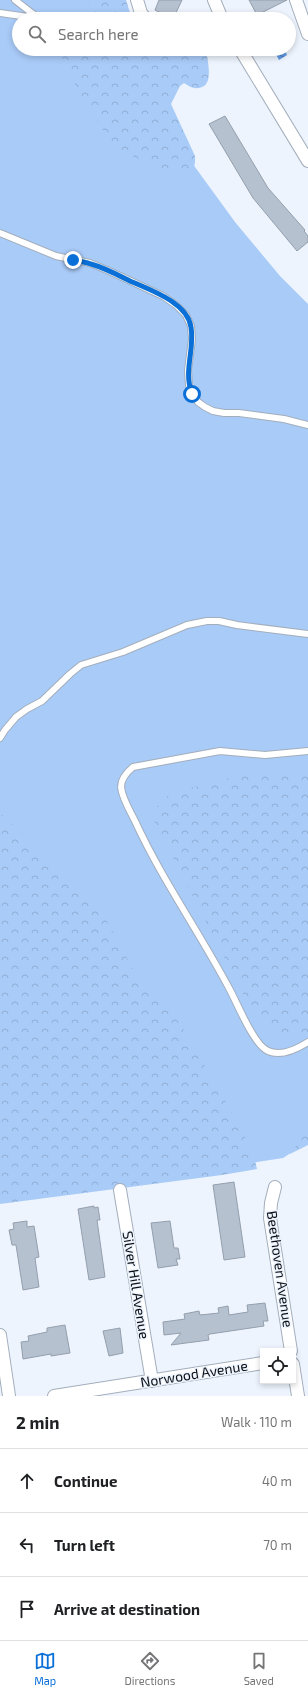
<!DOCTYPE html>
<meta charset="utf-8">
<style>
body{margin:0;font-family:"Exo 2",sans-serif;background:#f2f2f2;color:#202124}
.controls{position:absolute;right:12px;bottom:12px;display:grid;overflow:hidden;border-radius:0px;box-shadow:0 2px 6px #0003}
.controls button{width:36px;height:36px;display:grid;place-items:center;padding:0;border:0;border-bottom:1px solid #e0e0e0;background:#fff;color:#202124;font:20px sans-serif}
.stop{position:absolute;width:12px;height:12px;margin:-9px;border:3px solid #0a70d8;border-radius:50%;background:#fff}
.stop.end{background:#0a70d8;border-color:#fff;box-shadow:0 1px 4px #0008}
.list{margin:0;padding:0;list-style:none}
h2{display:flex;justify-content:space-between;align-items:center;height:52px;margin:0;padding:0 16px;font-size:17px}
h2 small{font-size:13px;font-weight:400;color:#757577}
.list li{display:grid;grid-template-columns:26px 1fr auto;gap:12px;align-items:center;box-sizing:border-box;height:64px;padding:0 16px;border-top:1px solid #e0e0e0}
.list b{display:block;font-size:15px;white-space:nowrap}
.list em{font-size:13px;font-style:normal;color:#757577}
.icon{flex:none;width:22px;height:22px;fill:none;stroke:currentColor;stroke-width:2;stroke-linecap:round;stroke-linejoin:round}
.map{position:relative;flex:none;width:308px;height:1396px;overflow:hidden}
.search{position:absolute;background:#fff;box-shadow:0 2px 6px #0003;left:12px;right:12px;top:12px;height:44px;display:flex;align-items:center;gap:10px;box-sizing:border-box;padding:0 14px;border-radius:22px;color:#757577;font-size:15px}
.sheet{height:244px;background:#fff}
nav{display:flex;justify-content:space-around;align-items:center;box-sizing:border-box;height:56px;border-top:1px solid #e0e0e0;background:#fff;font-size:11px;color:#757577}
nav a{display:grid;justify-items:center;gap:2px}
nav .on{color:#0a70d8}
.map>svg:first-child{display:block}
.green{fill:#a9cbf8}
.forest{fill:url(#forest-crowns)}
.water{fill:url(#water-waves)}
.building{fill:#b6c1d0;stroke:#949fae}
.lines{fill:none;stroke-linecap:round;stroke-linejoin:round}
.service-casing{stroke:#a3aebc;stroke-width:8}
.minor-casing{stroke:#a3aebc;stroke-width:14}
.service{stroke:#fff;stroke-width:6}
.minor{stroke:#fff;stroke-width:12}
.route{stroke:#0a70d8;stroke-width:5}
.labels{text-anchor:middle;stroke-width:3;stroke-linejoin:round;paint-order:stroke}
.street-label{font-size:14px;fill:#0b0f14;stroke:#edf4fd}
</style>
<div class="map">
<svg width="308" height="1396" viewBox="0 0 308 1396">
<defs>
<pattern id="forest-crowns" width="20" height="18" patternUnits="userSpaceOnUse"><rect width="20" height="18" fill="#a9cbf8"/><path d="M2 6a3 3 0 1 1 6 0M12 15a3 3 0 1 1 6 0" fill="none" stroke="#90add4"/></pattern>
<pattern id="water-waves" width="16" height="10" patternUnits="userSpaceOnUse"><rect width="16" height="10" fill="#629be6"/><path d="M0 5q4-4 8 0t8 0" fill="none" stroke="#4f7db9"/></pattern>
</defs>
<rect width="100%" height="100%" fill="#edf4fd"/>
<path class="green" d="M0 0H120L126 19H19V49H136L161 104 195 167 235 222 280 276 308 304V1142L283 1158 0 1202Z"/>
<g class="forest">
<path d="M93 0H126L132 19H75Z"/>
<path d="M61 49H206C207 59 214 83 202 87 195 90 190 87 184 83L180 86 171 104 195 156V162L193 172C169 174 128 158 111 141 106 136 102 129 99 123 83 100 70 78 60 53Z"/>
<path d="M241 775 308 776V1032L307 1033 270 1032 244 996 150 813 171 793Z"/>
<path d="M0 813 66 874 106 920 133 969 161 998 182 1027 229 1107 253 1152 257 1169 222 1175 0 1204Z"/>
<path d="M308 1134V1145L290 1154V1152C298 1146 299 1138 308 1134Z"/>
</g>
<path class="water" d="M273 49H284L287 55 279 60Z"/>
<g class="building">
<path d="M159 0H182L174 17 171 16 170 18 155 10Z"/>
<path d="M249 0H287L257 15Z"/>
<path d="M225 116 268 188 305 230 304 231 308 236V242L297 251 253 198 209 124Z"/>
<path d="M234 1182 245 1257 224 1260 213 1185Z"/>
<path d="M94 1206V1208L98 1207 100 1220H97L105 1277 89 1280 78 1209Z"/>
<path d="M27 1221V1227L34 1226 39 1257 35 1258 39 1287 23 1290 16 1245H12L9 1230 14 1229 13 1223Z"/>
<path d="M170 1221 174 1248H178L180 1259H176L178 1265 158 1268 151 1223Z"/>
<path d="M265 1303 268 1321H263L264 1326 210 1334 208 1335 209 1340 171 1345 181 1333 164 1335 163 1322 185 1319 184 1314 199 1311 200 1315 219 1313 218 1308 228 1306 229 1315 248 1312 247 1305Z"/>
<path d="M65 1325 70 1353 51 1356V1354L23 1359 21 1342 29 1341 28 1336 47 1332V1328Z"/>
<path d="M120 1328 123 1353 109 1356 103 1331Z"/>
</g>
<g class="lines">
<defs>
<g id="service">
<path d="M15 0 33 14 36 19"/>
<path d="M0 13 28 17 33 14"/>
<path d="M37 52V49"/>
<path d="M0 233 56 256 90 263 107 270 163 296 176 305 186 315 191 326 192 339 188 370 189 385 192 394 198 402 205 407 213 411 224 413H239L284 419 308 425"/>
<path d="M0 738 5 730 16 717 27 709 42 701 70 674 81 665 123 652 187 625 207 621H219L237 625 308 634"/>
<path d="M308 751 265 755 220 751 133 767C127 772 121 778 121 787 122 798 130 811 135 821 162 880 200 933 230 990 238 1005 254 1045 268 1051 281 1057 297 1049 308 1042"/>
</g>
<g id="minor">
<path d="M137 0 141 13 146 19"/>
<path d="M214 0 222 19"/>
<path d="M296 0 308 34"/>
<path d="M240 49 308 161"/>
<path d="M275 1187 271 1203 270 1218 291 1351"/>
<path d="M120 1190 152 1381"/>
<path d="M0 1335 9 1396"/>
<path d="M293 1364 298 1396"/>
<path d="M54 1396 263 1363"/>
</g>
</defs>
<use href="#service" class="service-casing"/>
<use href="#minor" class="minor-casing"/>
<use href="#service" class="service"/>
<use href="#minor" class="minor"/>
</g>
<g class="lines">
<path class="route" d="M73 260C79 261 85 262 91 264 105 268 118 275 130 281 150 290 187 302 191 327 195 350 183 370 192 394"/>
</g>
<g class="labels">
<g class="street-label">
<text transform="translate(280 1269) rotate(82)" y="5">Beethoven Avenue</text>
<text transform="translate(136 1285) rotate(81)" y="5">Silver Hill Avenue</text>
<text transform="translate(194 1374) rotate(-9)" y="5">Norwood Avenue</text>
</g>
</g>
</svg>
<div class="controls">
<button><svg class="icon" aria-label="locate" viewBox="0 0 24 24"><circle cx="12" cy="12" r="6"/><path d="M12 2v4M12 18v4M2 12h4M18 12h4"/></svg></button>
</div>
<div class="stop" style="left:192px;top:394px"></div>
<div class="stop end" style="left:73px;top:260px"></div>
<div class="search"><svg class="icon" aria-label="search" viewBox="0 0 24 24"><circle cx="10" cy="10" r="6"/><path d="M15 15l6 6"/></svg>Search here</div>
</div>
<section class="sheet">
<h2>2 min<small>Walk · 110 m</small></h2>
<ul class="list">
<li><svg class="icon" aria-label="ahead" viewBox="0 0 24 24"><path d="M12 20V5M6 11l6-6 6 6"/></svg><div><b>Continue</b></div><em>40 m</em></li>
<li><svg class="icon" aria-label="left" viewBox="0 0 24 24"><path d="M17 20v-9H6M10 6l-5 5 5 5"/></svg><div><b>Turn left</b></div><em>70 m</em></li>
<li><svg class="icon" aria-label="arrive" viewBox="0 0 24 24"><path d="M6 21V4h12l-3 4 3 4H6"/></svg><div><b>Arrive at destination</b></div></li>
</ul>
</section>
<nav>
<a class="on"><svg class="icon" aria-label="map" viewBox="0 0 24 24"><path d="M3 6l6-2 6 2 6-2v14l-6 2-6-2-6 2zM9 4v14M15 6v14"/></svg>Map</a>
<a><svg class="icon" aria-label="directions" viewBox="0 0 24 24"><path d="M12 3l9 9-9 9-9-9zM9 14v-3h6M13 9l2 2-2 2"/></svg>Directions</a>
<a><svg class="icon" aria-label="saved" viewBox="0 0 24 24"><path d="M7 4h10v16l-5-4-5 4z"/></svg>Saved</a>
</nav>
